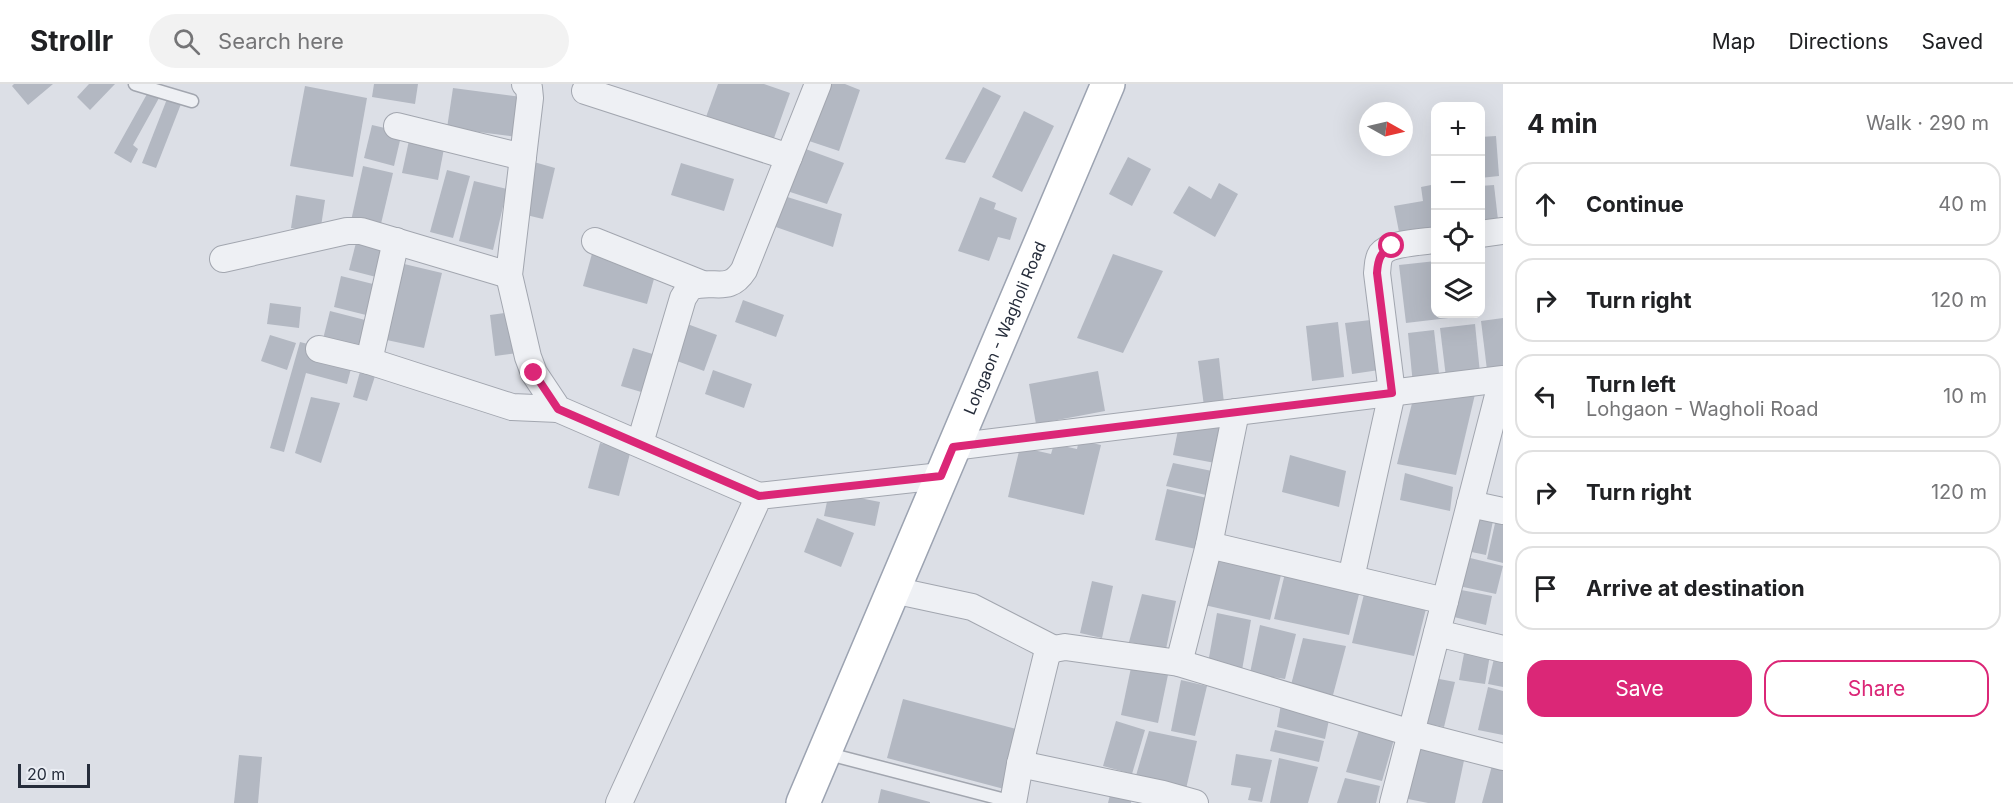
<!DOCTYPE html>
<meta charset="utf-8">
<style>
body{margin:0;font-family:Inter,sans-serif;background:#f2f2f2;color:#202124}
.controls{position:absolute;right:18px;top:18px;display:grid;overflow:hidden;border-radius:12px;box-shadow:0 6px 24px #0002}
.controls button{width:54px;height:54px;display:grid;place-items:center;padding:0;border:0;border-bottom:2px solid #e0e0e0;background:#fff;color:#202124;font:30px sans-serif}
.compass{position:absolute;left:1359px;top:18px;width:54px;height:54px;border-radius:50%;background:#fff;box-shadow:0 6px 24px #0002;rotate:98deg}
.scale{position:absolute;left:18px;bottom:15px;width:72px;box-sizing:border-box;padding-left:6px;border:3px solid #262d3b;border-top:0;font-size:16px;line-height:21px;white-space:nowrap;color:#262d3b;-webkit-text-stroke:4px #ebeef4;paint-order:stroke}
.stop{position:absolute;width:18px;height:18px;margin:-14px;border:4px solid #db2777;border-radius:50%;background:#fff}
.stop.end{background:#db2777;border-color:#fff;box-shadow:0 2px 6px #0008}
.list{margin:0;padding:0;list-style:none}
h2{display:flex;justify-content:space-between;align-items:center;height:78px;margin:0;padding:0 24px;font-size:26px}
h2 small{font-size:20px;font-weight:400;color:#757577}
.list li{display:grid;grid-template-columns:39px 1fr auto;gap:18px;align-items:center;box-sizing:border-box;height:84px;margin:0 12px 12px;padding:0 12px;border:2px solid #e0e0e0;border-radius:18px}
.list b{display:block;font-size:22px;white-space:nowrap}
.list p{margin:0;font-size:20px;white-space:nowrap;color:#757577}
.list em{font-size:20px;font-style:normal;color:#757577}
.actions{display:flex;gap:12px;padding:18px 24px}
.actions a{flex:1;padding:14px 0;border:2px solid #db2777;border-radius:18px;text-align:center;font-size:21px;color:#db2777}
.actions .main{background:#db2777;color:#fff}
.icon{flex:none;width:33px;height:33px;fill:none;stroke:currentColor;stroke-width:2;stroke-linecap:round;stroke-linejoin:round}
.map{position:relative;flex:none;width:1503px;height:719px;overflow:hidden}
header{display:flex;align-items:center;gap:36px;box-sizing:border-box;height:84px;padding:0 30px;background:#fff;border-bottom:2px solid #e0e0e0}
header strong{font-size:28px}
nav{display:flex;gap:33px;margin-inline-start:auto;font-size:21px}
.search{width:420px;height:54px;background:#f2f2f2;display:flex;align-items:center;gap:15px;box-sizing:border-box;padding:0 21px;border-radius:33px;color:#757577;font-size:22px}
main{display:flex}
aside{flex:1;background:#fff}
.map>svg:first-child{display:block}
.building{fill:#b3b8c2}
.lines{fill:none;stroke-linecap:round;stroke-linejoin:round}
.service-casing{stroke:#a2a6af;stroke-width:15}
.minor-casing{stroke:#a2a6af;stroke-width:28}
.primary-casing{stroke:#9ca3b1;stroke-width:36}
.service{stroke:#eef0f4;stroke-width:12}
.minor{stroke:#eef0f4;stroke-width:26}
.primary{stroke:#fff;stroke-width:33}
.route{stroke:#db2777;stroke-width:8}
.labels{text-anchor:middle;stroke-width:4.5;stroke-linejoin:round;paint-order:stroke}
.street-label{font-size:16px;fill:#262d3b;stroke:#ebeef4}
</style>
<header>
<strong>Strollr</strong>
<div class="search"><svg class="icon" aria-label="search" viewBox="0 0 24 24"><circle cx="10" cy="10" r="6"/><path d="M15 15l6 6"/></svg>Search here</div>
<nav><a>Map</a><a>Directions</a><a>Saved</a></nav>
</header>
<main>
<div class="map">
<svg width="1503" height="719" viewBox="0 0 1503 719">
<rect width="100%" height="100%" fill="#dcdfe6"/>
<g class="building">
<path d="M14 0H53L28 21 12 2Z"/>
<path d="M89 0H115L90 26 77 13Z"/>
<path d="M374 0H418L415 20 372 13Z"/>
<path d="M718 0H764L790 9 773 57 706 33Z"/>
<path d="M828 0H845L860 6 839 67 809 57Z"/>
<path d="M305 2 367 14 353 93 290 82Z"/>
<path d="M983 3 1001 12 965 79 945 75Z"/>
<path d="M453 4 522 13 517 53 447 44Z"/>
<path d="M147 10 159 14 133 61 138 65 131 79 114 69Z"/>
<path d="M167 15 181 20 156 84 142 79Z"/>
<path d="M1024 27 1054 42 1022 108 992 93Z"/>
<path d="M372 41 402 48 394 82 364 74Z"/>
<path d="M410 52 445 59 438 96 402 89Z"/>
<path d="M1496 52 1499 92 1480 94V53Z"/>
<path d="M803 64 844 79 827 120 787 107Z"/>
<path d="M1128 73 1151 85 1132 122 1109 110Z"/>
<path d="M534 78 555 84 543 135 522 130Z"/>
<path d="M681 79 734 95 724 127 671 111Z"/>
<path d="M363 82 393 89 380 144 351 137Z"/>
<path d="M447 86 470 92 453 154 430 148Z"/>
<path d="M474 97 507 105 493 166 459 157Z"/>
<path d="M1219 99 1238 110 1215 153 1173 129 1189 102 1211 115Z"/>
<path d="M1436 100V147L1400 153 1394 122 1423 117 1421 103Z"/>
<path d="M1494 101 1498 136 1480 138V102Z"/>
<path d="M296 111 325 116 320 149 291 144Z"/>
<path d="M784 112 842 130 833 163 773 142Z"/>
<path d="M980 113 996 119 994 125 1017 134 1010 156 998 153 989 177 958 167Z"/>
<path d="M358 151 389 159 380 194 349 186Z"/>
<path d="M593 166 657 184 647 220 583 202Z"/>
<path d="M1113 170 1163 187 1123 269 1077 254Z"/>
<path d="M1436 177V230H1474V231L1406 239 1399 181Z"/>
<path d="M400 179 442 189 424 264 382 255Z"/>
<path d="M341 192 377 201 370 232 334 223Z"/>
<path d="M743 216 784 231 776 253 735 238Z"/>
<path d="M270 219 301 223 299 244 267 240Z"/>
<path d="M330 227 369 237 362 269 322 259Z"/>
<path d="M512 228 518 269 495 272 490 231Z"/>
<path d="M1503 234V284L1487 286 1481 237Z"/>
<path d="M1379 235 1386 285 1352 290 1345 239Z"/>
<path d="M682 238 717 251 704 287 669 274Z"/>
<path d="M1338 238 1344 293 1312 297 1306 242Z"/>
<path d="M1475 240 1480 289 1446 293 1440 244Z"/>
<path d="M1434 246 1440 298 1413 301 1408 249Z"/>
<path d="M270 251 296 259 287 286 261 277Z"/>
<path d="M300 258 316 262 352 281 347 300 306 289 284 368 270 364Z"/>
<path d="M633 264 659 272 648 310 621 302Z"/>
<path d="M1219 274 1224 319 1204 322 1198 277Z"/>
<path d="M361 284 376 289 367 317 353 313Z"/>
<path d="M713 286 752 300 744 324 705 310Z"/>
<path d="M1098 287 1105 327 1036 340 1029 300Z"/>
<path d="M1476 306 1456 391 1397 380 1414 311Z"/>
<path d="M311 313 340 319 321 379 295 369Z"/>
<path d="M1224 340 1215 379 1173 371 1178 346Z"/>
<path d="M612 352 633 358 619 412 588 404 600 359 609 361Z"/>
<path d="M1079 356 1101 361 1084 431 1008 413 1020 363 1051 370 1054 360 1077 365Z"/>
<path d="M1290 371 1346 387 1339 423 1282 408Z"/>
<path d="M1173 379 1212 387 1206 411 1166 402Z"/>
<path d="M1405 389 1453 403 1450 427 1400 416Z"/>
<path d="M1167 405 1207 414 1196 465 1155 456Z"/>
<path d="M829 408 880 418 875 442 824 432Z"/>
<path d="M1471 428 1494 432 1486 471 1462 466Z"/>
<path d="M817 434 854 449 841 483 804 468Z"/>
<path d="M1496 435 1503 437V479L1487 475Z"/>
<path d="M1212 471 1282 487 1270 536 1200 520Z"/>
<path d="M1462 472 1503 482 1496 510 1454 501Z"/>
<path d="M1286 485 1361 502 1349 551 1274 535Z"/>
<path d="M1092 497 1113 502 1102 554 1080 549Z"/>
<path d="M1451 504 1492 512 1486 541 1446 531Z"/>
<path d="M1365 506 1427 521 1414 572 1352 559Z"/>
<path d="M1142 510 1176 517 1166 565 1129 558Z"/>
<path d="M1217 529 1251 536 1242 586 1208 579Z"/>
<path d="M1260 541 1296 550 1285 595 1250 589Z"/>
<path d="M1303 554 1346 562 1333 611 1291 601Z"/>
<path d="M1466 559 1491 565 1485 600 1459 596Z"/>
<path d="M1496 566 1503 568V603L1488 600Z"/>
<path d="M1132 579 1169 586 1158 639 1121 631Z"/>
<path d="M1429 593 1455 598 1444 643 1419 638Z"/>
<path d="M1181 596 1207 602 1195 652 1171 647Z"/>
<path d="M1488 603 1503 607V651L1478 646Z"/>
<path d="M903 615 1020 646 1004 705 887 674Z"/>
<path d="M1281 620 1330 631 1325 655 1277 643Z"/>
<path d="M1116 637 1145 646 1132 690 1103 682Z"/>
<path d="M1360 643 1395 652 1382 697 1346 688Z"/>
<path d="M1275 646 1324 657 1319 678 1270 667Z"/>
<path d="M1149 647 1197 657 1186 705 1135 695Z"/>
<path d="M1417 656 1466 667 1455 719H1428L1403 714Z"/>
<path d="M1236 670 1272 676 1262 718 1248 716 1251 704 1231 701Z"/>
<path d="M239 671 262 673 258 719H234Z"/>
<path d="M1279 674 1318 683 1308 719H1270Z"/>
<path d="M1494 674 1503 676V719H1482Z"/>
<path d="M1345 694 1380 702 1376 719H1337Z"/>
<path d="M881 705 930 718V719H878Z"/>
<path d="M1111 707 1132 712 1131 719H1108Z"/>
</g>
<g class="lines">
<defs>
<g id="service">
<path d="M135 0 192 17"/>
<path d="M825 669 1013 718"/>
</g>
<g id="minor">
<path d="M525 0 529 4 530 14 509 191 528 273 534 289 558 325 759 412"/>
<path d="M585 7 789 73"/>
<path d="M397 42 523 73"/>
<path d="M1480 150 1503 147"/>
<path d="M595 157 700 199"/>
<path d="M223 175 347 147H361L509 191"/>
<path d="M319 265 369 277 512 323 558 325"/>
<path d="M369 277 396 157"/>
<path d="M640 359 683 214 690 203C714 194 728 211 744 186L818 0"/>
<path d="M953 363 1503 295"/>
<path d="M1470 420 1503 427"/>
<path d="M1209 461 1445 517"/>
<path d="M1351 494 1392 309 1377 189C1378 183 1377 176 1381 170 1389 159 1422 158 1436 156"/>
<path d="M893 506 972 523 1054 565"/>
<path d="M1437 549 1503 565"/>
<path d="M1179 579 1209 461 1236 328"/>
<path d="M1020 680 1163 710 1195 719"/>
<path d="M619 719 759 412 941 392"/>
<path d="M1013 719 1020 680 1047 570 1054 565 1065 563 1179 579 1411 649 1503 673"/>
<path d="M1393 719 1502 296"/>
</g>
<g id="primary">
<path id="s1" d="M803 719 1108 0"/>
</g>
</defs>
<use href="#service" class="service-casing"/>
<use href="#minor" class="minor-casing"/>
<use href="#primary" class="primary-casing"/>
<use href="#service" class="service"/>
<use href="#minor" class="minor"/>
<use href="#primary" class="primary"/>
</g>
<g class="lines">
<path class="route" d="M534 289 558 325 759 412 941 392 953 363 1392 309 1377 189C1378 175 1380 169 1392 162"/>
</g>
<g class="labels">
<g class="street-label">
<text dy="6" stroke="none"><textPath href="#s1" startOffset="516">Lohgaon - Wagholi Road</textPath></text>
</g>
</g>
</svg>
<div class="controls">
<button>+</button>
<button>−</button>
<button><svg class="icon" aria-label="locate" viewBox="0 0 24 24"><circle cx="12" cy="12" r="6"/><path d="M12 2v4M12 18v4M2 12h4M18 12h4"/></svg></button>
<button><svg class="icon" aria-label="layers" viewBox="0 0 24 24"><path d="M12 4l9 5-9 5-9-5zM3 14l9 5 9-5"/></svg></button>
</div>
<svg class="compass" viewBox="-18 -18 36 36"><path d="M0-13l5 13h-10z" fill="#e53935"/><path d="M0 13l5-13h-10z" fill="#757577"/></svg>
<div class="scale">20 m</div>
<div class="stop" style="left:1392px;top:162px"></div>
<div class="stop end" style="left:534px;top:289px"></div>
</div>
<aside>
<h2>4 min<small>Walk · 290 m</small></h2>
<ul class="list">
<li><svg class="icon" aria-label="ahead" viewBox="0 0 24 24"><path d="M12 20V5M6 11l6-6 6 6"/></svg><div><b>Continue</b></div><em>40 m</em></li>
<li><svg class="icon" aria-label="right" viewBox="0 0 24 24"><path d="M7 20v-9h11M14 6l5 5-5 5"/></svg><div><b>Turn right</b></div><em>120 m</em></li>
<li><svg class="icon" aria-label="left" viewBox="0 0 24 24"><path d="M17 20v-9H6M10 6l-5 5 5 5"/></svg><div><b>Turn left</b><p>Lohgaon - Wagholi Road</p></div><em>10 m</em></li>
<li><svg class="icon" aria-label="right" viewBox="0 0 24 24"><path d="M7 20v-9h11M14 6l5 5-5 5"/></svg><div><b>Turn right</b></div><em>120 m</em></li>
<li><svg class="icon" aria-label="arrive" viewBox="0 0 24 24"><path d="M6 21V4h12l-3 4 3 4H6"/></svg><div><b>Arrive at destination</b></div></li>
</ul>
<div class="actions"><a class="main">Save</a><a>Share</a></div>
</aside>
</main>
